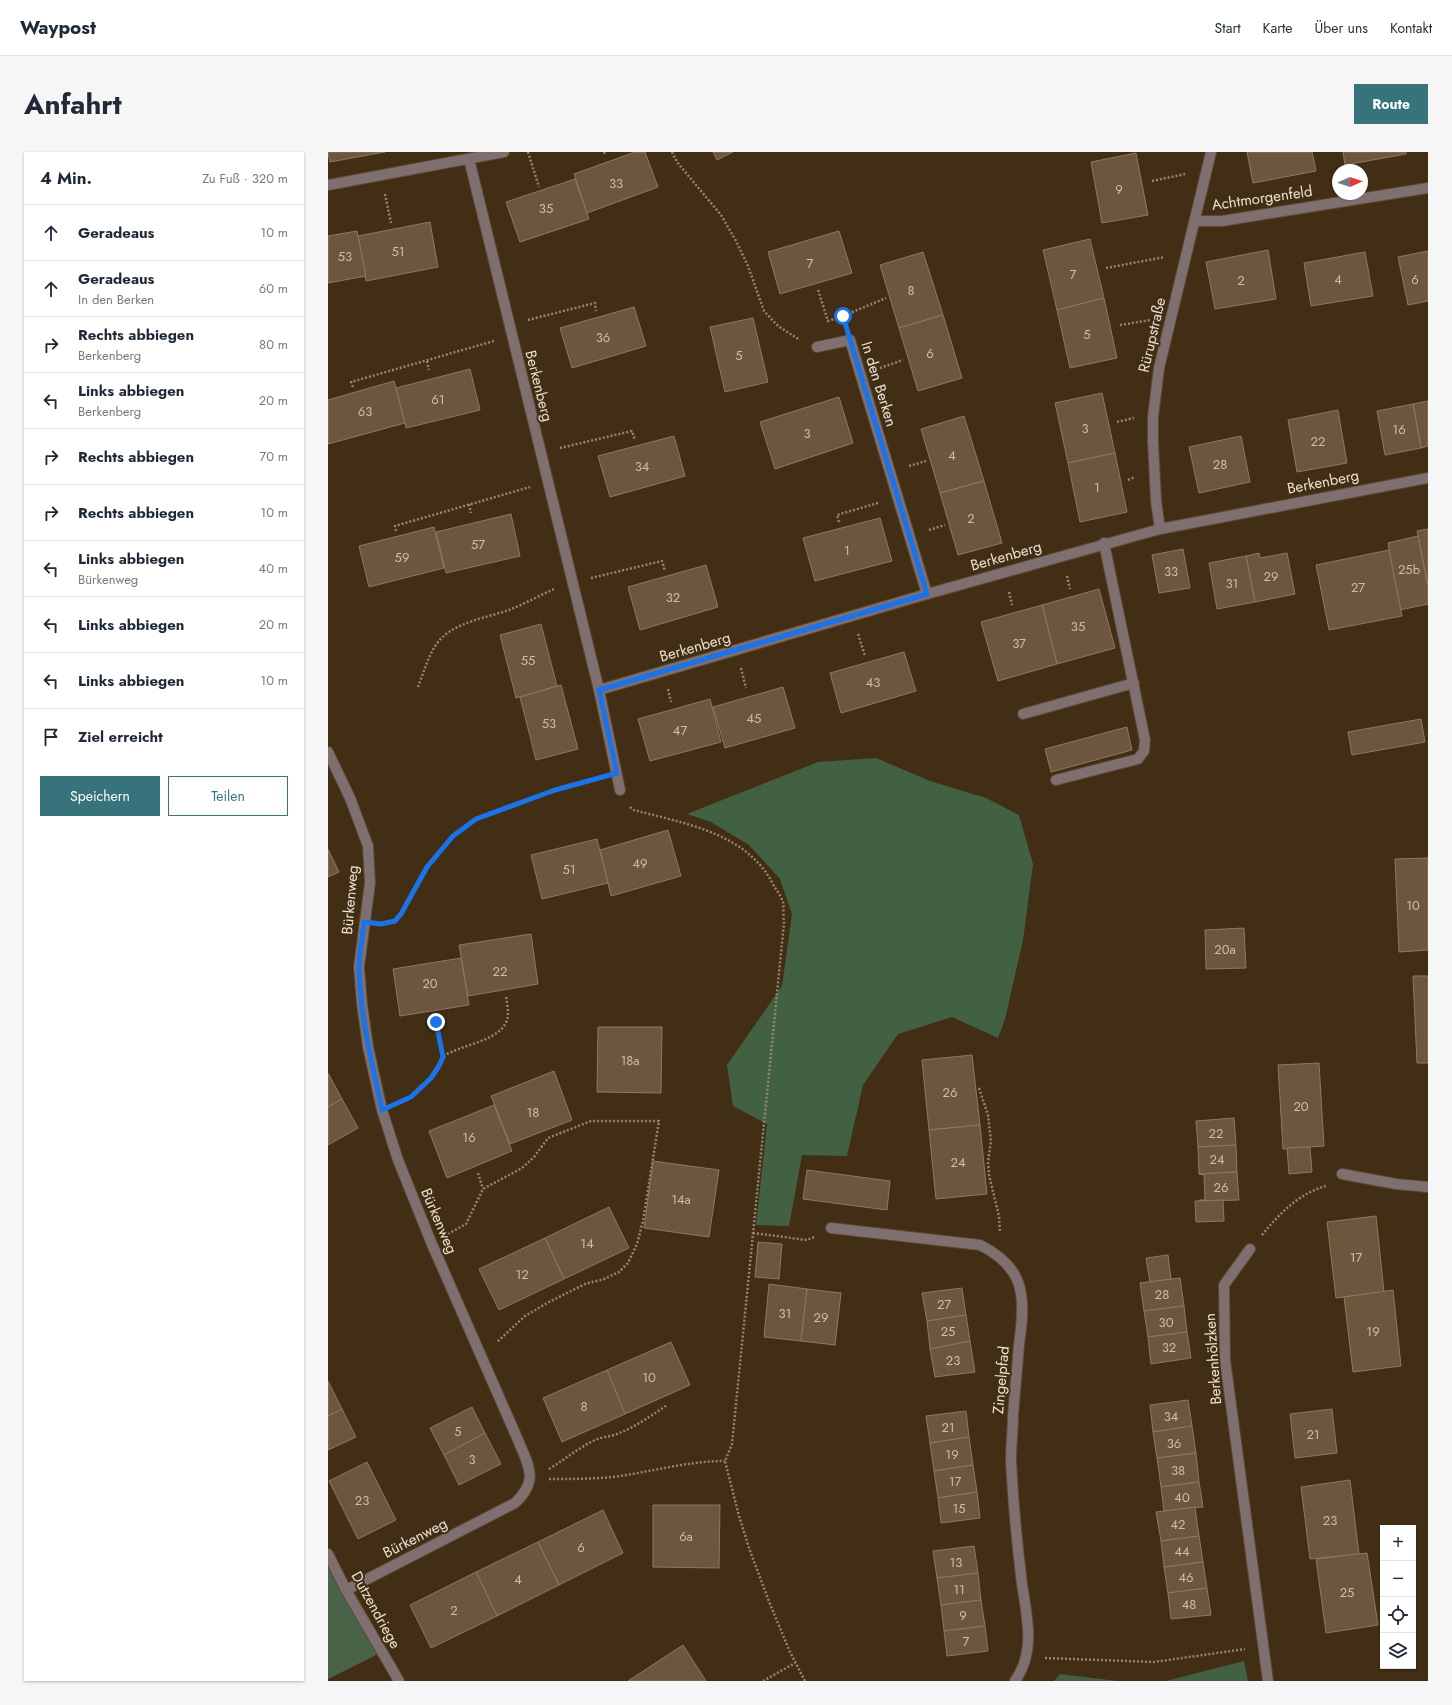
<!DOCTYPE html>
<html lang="de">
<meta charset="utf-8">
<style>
body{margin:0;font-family:Jost,sans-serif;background:#f6f6f7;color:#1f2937}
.controls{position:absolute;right:12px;bottom:12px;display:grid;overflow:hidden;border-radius:0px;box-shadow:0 1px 3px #0004}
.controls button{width:36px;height:36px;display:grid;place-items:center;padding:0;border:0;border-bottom:1px solid #e0e1e3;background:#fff;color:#1f2937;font:20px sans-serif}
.compass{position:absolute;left:1004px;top:12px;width:36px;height:36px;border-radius:50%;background:#fff;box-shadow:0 1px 3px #0004;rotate:87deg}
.stop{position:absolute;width:12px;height:12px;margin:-9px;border:3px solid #1a73e8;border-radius:50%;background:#fff}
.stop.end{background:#1a73e8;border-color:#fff;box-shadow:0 1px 4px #0008}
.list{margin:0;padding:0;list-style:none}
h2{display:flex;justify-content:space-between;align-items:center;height:52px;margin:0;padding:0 16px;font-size:17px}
h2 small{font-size:13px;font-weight:400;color:#747a83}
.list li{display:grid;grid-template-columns:26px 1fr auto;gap:12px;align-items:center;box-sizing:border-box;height:56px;padding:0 16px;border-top:1px solid #e0e1e3}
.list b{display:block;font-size:15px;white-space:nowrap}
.list p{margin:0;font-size:13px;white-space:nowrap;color:#747a83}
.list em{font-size:13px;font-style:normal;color:#747a83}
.actions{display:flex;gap:8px;padding:12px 16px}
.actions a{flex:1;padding:9px 0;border:1px solid #36737b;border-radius:0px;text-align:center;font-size:14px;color:#36737b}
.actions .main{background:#36737b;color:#fff}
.icon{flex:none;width:22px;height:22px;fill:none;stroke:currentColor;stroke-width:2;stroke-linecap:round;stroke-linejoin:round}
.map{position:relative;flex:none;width:1100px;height:1529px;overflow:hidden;border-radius:0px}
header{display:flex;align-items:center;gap:24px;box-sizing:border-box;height:56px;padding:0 20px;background:#fff;border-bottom:1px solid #e0e1e3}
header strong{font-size:19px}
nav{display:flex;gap:22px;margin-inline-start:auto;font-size:14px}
.intro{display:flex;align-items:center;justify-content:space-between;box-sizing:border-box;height:96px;padding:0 24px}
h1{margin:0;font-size:28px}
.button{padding:10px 18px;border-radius:0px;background:#36737b;color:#fff;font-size:14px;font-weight:700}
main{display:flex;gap:24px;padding:0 24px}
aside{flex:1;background:#fff;border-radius:0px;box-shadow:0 1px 3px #0004}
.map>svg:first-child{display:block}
.green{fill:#486348}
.forest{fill:#426142}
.building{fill:#6c573e;stroke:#8f795e}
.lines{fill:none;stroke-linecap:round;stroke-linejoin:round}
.minor-casing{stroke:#5c4a33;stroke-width:12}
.path{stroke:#948571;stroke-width:2.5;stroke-dasharray:2 2;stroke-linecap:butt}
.minor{stroke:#7f6f70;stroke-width:10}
.route{stroke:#1a73e8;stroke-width:5}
.labels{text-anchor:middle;stroke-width:4;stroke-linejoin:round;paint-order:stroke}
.number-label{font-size:13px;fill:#ccbead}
.street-label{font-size:15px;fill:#ece0d2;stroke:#412e15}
</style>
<header>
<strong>Waypost</strong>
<nav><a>Start</a><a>Karte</a><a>Über uns</a><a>Kontakt</a></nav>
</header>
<div class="intro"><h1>Anfahrt</h1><a class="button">Route</a></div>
<main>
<aside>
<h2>4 Min.<small>Zu Fuß · 320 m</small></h2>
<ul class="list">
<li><svg class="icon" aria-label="ahead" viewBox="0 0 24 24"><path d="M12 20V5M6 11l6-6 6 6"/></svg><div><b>Geradeaus</b></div><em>10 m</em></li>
<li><svg class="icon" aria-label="ahead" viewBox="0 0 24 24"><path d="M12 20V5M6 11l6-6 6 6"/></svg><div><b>Geradeaus</b><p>In den Berken</p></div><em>60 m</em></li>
<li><svg class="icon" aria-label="right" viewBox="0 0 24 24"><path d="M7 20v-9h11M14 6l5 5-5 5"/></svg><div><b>Rechts abbiegen</b><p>Berkenberg</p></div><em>80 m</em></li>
<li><svg class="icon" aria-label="left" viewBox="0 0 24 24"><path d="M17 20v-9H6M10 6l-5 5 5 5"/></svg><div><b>Links abbiegen</b><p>Berkenberg</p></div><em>20 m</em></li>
<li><svg class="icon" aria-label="right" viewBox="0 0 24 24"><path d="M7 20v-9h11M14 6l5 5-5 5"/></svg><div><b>Rechts abbiegen</b></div><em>70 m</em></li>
<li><svg class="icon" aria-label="right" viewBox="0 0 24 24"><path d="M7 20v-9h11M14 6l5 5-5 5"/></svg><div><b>Rechts abbiegen</b></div><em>10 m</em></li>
<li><svg class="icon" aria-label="left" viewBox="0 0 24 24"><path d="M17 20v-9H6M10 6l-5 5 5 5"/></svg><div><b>Links abbiegen</b><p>Bürkenweg</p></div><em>40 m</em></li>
<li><svg class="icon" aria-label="left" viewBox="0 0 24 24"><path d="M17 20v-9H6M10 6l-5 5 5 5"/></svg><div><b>Links abbiegen</b></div><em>20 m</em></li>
<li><svg class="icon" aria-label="left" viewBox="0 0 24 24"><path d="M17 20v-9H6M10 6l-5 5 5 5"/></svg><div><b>Links abbiegen</b></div><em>10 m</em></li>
<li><svg class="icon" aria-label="arrive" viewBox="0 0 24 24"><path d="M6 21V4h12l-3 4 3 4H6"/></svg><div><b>Ziel erreicht</b></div></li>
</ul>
<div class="actions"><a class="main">Speichern</a><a>Teilen</a></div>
</aside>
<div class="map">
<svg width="1100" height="1529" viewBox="0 0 1100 1529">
<rect width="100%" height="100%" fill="#412e15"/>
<path class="green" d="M0 1412 15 1443 50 1502 0 1527Z"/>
<g class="forest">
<path d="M548 606 602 629 658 646 691 663 705 712 695 788 677 867 670 886 624 865 570 882 535 933 519 1004 474 1003 461 1074 428 1073 439 972 405 954 399 913 454 834 464 762 452 727 421 693 383 670 359 662 490 610Z"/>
<path d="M916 1509 920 1529H838Z"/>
<path d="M732 1522 789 1529H726Z"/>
</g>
<g class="building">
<path d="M0 0H57L2 10Z"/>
<path d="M307 0H317L330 35 259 61 246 22Z"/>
<path d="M385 0H405L389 8Z"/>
<path d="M919 0H984L988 19 925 31Z"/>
<path d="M1015 0H1078V2L1017 13Z"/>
<path d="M808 1 820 63 774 71 763 10Z"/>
<path d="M247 27 261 67 192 90 178 50Z"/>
<path d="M102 70 110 115 38 129 30 84Z"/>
<path d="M29 79 38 124 0 131V84Z"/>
<path d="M511 79 524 121 452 142 440 100Z"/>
<path d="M762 87 776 146 729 158 715 98Z"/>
<path d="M940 98 948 147 887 157 878 110Z"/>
<path d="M1100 99V149L1080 153 1070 105Z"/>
<path d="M595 100 615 163 571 176 552 113Z"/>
<path d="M1037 100 1045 144 983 154 976 111Z"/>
<path d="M776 146 789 206 742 216 729 158Z"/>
<path d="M306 155 318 194 244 216 232 176Z"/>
<path d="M615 163 634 226 590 239 571 176Z"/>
<path d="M425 166 440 230 397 240 382 175Z"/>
<path d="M142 217 152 258 78 276 68 236Z"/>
<path d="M66 229 77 271 0 292V248Z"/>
<path d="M774 241 787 301 740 311 727 251Z"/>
<path d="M511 245 525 291 447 317 432 270Z"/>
<path d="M1100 249V294L1093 296 1085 252Z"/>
<path d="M1085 252 1093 296 1057 303 1049 259Z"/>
<path d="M1010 258 1019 311 969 320 960 268Z"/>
<path d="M636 264 656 329 612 341 593 277Z"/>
<path d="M346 284 357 324 282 345 270 304Z"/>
<path d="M913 284 922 330 871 341 861 295Z"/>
<path d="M787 301 799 360 752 370 740 311Z"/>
<path d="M656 329 674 391 630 403 612 341Z"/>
<path d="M183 362 192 404 118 421 108 380Z"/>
<path d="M552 366 564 409 487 429 475 386Z"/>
<path d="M106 375 116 416 41 435 31 394Z"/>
<path d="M1100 377V435L1089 379Z"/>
<path d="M1090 384 1100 435V452L1072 458 1060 391Z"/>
<path d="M855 397 862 436 831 441 824 403Z"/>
<path d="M1061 398 1074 464 1001 478 988 413Z"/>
<path d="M931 401 932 406 959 401 967 442 927 450 918 404Z"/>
<path d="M918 404 927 450 889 457 881 411Z"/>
<path d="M378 413 390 455 312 478 300 435Z"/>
<path d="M771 437 787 496 729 512 714 453Z"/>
<path d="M714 453 729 512 670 529 653 470Z"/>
<path d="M213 472 229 534 188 546 172 483Z"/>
<path d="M576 500 588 539 513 561 502 521Z"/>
<path d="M233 533 250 597 208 608 192 545Z"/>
<path d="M455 535 467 576 397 596 385 555Z"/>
<path d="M382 547 393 590 322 609 310 567Z"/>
<path d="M1093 567 1097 590 1024 603 1020 580Z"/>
<path d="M799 575 804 598 723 620 717 597Z"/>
<path d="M340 678 353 724 283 744 272 698Z"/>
<path d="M269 687 280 731 214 747 203 703Z"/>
<path d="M0 697 11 720 0 725Z"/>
<path d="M1100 706V798L1071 800 1067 707Z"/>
<path d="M916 776 918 816 878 817 877 778Z"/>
<path d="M203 782 210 832 140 844 131 793Z"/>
<path d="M133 806 141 853 72 864 65 817Z"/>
<path d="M1085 824H1100V911H1089Z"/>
<path d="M270 875H334L333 941 269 940Z"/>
<path d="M644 903 652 973 601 978 594 908Z"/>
<path d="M991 911 996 994 955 997 950 913Z"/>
<path d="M226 919 244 968 182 992 163 944Z"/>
<path d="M0 921 14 947 0 955Z"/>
<path d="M14 947 30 976 0 993V955Z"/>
<path d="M166 953 184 999 119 1026 101 979Z"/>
<path d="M906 966 908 993 870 995 868 969Z"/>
<path d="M652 973 659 1042 608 1047 601 978Z"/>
<path d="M908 993 909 1020 871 1022 870 995Z"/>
<path d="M982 995 984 1020 961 1022 959 996Z"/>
<path d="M325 1009 391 1018 381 1085 316 1076Z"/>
<path d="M479 1018 562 1029 559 1058 475 1047Z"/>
<path d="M909 1020 911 1048 872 1049V1048H877L876 1023 871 1022Z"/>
<path d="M895 1048 896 1069 868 1070 867 1049Z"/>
<path d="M281 1055 301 1096 236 1127 217 1086Z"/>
<path d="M1048 1064 1056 1140 1008 1146 999 1070Z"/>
<path d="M217 1086 236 1127 171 1158 151 1117Z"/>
<path d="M430 1090 454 1092 451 1127 427 1125Z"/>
<path d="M840 1103 843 1127 822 1130 818 1106Z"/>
<path d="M852 1126 856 1154 816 1159 812 1131Z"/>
<path d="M441 1132 479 1137 473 1189 436 1185Z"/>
<path d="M634 1136 638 1163 599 1169 594 1141Z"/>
<path d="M479 1137 513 1141 507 1193 473 1189Z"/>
<path d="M1065 1138 1073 1214 1025 1220 1016 1145Z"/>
<path d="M856 1154 859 1180 820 1185 816 1159Z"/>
<path d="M638 1163 642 1189 602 1197 599 1169Z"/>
<path d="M859 1180 863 1206 823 1212 820 1185Z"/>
<path d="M642 1189 647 1220 607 1225 602 1197Z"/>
<path d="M343 1190 362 1233 297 1262 279 1218Z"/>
<path d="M279 1218 297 1262 234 1290 215 1246Z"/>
<path d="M0 1229 14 1257 0 1264Z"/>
<path d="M860 1248 864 1274 825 1280 822 1253Z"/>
<path d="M144 1255 157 1281 116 1303 102 1276Z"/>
<path d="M14 1257 28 1285 0 1298V1264Z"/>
<path d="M1004 1257 1009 1301 967 1306 962 1262Z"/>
<path d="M638 1259 641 1285 602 1291 598 1264Z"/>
<path d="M864 1274 868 1301 829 1306 825 1280Z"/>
<path d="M157 1281 173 1312 131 1333 116 1303Z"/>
<path d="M641 1285 645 1313 606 1319 602 1291Z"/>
<path d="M868 1301 871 1330 833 1335 829 1306Z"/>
<path d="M39 1310 68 1368 30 1387 1 1329Z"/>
<path d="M645 1313 649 1340 610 1346 606 1319Z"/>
<path d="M1022 1328 1031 1402 982 1407 973 1335Z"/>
<path d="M871 1330 875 1355 836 1359 833 1335Z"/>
<path d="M649 1340 652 1366 613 1371 610 1346Z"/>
<path d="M325 1353H392L391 1416 325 1415Z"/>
<path d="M867 1355 871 1384 833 1389 828 1360Z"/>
<path d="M275 1358 295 1401 231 1433 210 1390Z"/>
<path d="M871 1384 875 1410 836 1415 833 1389Z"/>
<path d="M210 1390 231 1433 169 1464 148 1420Z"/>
<path d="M646 1394 650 1421 609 1426 605 1399Z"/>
<path d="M1039 1401 1050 1473 998 1481 988 1407Z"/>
<path d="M875 1410 879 1436 840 1441 836 1415Z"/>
<path d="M148 1420 169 1464 103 1496 82 1453Z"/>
<path d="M650 1421 653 1448 613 1453 609 1426Z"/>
<path d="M879 1436 883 1463 843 1467 840 1441Z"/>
<path d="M653 1448 657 1474 616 1479 613 1453Z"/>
<path d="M657 1474 660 1499 619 1504 616 1479Z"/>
<path d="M355 1493 378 1529H300Z"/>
</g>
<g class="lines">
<defs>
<g id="minor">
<path d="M141 7 271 538 292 638"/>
<path d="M0 33 176 0"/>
<path d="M868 69H894L1100 36"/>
<path d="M489 195 522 188 599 442"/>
<path d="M832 377 828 349 825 290V265L831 216 883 0"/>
<path d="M271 538 599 442 832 377 1100 326"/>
<path d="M695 562 806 531"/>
<path d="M0 600 22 646 40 694 42 731 31 815 34 852 40 895 54 958 70 1008 103 1090 190 1288C201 1315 211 1328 187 1351L18 1438"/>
<path d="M728 628 810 607 816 599 817 588 776 391"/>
<path d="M1014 1022 1068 1032 1100 1035"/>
<path d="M503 1076 652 1093C672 1103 690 1118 693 1142 696 1158 693 1176 691 1193 689 1216 687 1239 685 1263 685 1278 683 1293 683 1308 685 1350 689 1391 694 1432 699 1466 708 1499 687 1529"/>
<path d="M922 1097 896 1133 897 1208 940 1529"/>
<path d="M0 1402 18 1438 71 1529"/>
</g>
</defs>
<use href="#minor" class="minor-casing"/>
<g class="path">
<path d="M200 0 211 35"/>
<path d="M276 0 277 3"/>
<path d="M344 0 349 10 393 63 408 89 420 114 436 159 450 174 472 188"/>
<path d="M824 29 857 22"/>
<path d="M57 42 63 71"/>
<path d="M778 116 837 105"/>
<path d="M490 138 500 169 515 164"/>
<path d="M200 168 267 151 268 159"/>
<path d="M517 170 515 164 558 146"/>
<path d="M792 173 823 168"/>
<path d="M99 209 101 218"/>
<path d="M552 216 575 208"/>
<path d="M25 235 23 230 166 189"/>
<path d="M789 270 806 266"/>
<path d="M232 296 304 279 307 288"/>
<path d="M581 314 598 309"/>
<path d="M800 328 807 325"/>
<path d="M141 352 143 361"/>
<path d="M511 370 509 363 550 351"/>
<path d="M601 378 617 373"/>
<path d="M68 379 67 374 202 335"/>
<path d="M739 424 742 437"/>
<path d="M263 426 334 409 337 419"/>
<path d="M681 440 684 453"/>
<path d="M530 482 537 504"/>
<path d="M413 516 418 536"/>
<path d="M90 535C96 520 100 503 110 490 126 470 158 466 181 458 196 452 211 444 226 437"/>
<path d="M340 537 343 550"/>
<path d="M302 655 306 658C358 672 420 681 446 734 449 739 453 744 455 750 456 756 455 765 456 771L404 1292 397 1309 411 1364 422 1399 442 1452 462 1500 477 1529"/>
<path d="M56 772 67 769 73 762 99 715 125 684 148 667 227 638 269 627"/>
<path d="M109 870 115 905"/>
<path d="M651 936 660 963 663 989 660 1010 661 1023 671 1064 672 1081"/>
<path d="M73 950C88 943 102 929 111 915 113 912 113 907 116 904 133 892 178 889 180 863 180 857 179 850 178 844"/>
<path d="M150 1021 155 1037"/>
<path d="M425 1081 479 1088 486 1085"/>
<path d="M120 1082 138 1072 155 1037 194 1016 206 1005 220 986 263 969H331L315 1069 309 1092 300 1111 291 1120 276 1127 257 1132 221 1150 197 1164 169 1190"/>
<path d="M934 1083C952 1061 970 1042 998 1034"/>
<path d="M221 1317C236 1308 249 1297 265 1289 272 1285 281 1285 289 1282 307 1275 323 1264 339 1253"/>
<path d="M221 1327C243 1327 264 1327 285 1325 323 1320 359 1309 397 1309"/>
<path d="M717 1506 826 1510 917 1497"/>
<path d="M435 1529 467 1511"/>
</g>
<use href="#minor" class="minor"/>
</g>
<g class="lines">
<path class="route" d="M108 870 115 905 111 914 103 926 83 945 54 958C44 911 32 864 31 816 31 801 35 785 36 770L53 772 67 769 73 762 99 715 125 684 148 667 227 638 289 621 271 538 599 442 515 164"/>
</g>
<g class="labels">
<g class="number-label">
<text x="288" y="36">33</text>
<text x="791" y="42">9</text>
<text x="218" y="61">35</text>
<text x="70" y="104">51</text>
<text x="17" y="109">53</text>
<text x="482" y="116">7</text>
<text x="745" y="127">7</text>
<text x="1010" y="132">4</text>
<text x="1087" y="132">6</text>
<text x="913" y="133">2</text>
<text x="583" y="143">8</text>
<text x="759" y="187">5</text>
<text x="275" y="190">36</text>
<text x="602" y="206">6</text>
<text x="411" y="208">5</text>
<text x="110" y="252">61</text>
<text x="37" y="264">63</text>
<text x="757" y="281">3</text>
<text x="1071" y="282">16</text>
<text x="479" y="286">3</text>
<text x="990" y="294">22</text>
<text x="624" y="308">4</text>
<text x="892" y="317">28</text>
<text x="314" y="319">34</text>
<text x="769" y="340">1</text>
<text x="643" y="371">2</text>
<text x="150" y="397">57</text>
<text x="519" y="403">1</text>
<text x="74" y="410">59</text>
<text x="1081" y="422">25b</text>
<text x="843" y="424">33</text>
<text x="943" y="429">29</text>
<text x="904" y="436">31</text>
<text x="1030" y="440">27</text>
<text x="345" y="450">32</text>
<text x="750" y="479">35</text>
<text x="691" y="496">37</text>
<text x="200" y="513">55</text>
<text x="545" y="535">43</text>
<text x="426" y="571">45</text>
<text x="221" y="576">53</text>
<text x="352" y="583">47</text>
<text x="312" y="716">49</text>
<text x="241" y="722">51</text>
<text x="1085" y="758">10</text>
<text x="897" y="802">20a</text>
<text x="172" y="824">22</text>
<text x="102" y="836">20</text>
<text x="302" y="913">18a</text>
<text x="622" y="945">26</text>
<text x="973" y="959">20</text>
<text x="205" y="965">18</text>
<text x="888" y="986">22</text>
<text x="141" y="990">16</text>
<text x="889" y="1012">24</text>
<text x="630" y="1015">24</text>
<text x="893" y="1040">26</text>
<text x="353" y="1052">14a</text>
<text x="259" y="1096">14</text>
<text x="1028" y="1110">17</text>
<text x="194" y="1127">12</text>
<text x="834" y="1147">28</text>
<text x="616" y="1157">27</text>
<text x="457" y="1166">31</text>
<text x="493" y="1170">29</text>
<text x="838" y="1175">30</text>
<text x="620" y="1184">25</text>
<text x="1045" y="1184">19</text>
<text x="841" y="1200">32</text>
<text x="625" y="1213">23</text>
<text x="321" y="1230">10</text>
<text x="256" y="1259">8</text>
<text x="843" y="1269">34</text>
<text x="620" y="1280">21</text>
<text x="130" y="1284">5</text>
<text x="985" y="1287">21</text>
<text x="846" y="1296">36</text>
<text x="624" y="1307">19</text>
<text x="144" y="1312">3</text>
<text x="850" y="1323">38</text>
<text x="627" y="1334">17</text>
<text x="854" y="1350">40</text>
<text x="34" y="1353">23</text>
<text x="631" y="1361">15</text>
<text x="1002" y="1373">23</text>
<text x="850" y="1377">42</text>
<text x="358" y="1389">6a</text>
<text x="253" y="1400">6</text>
<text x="854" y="1404">44</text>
<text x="628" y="1415">13</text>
<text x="858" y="1430">46</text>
<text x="190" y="1432">4</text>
<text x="631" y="1442">11</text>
<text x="1019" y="1445">25</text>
<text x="861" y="1457">48</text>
<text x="126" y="1463">2</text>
<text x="635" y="1468">9</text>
<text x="638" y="1494">7</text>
</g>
<g class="street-label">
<text transform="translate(934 46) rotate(-8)" y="5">Achtmorgenfeld</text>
<text transform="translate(824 183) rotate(-77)" y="5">Rürupstraße</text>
<text transform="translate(551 232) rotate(73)" y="5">In den Berken</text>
<text transform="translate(211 234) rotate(76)" y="5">Berkenberg</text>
<text transform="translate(995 330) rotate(-11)" y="5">Berkenberg</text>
<text transform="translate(678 404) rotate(-16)" y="5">Berkenberg</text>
<text transform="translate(367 495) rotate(-16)" y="5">Berkenberg</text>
<text transform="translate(22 748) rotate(-85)" y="5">Bürkenweg</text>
<text transform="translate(111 1069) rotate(67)" y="5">Bürkenweg</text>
<text transform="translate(885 1207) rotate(-94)" y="5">Berkenhölzken</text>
<text transform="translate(673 1228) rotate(-85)" y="5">Zingelpfad</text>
<text transform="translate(87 1386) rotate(-27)" y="5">Bürkenweg</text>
<text transform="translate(48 1458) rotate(61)" y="5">Dutzendriege</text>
</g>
</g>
</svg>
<div class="controls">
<button>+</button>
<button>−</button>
<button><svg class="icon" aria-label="locate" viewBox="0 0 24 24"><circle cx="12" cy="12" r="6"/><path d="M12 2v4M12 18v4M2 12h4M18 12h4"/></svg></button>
<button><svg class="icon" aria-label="layers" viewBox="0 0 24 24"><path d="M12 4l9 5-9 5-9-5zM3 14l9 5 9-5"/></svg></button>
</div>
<svg class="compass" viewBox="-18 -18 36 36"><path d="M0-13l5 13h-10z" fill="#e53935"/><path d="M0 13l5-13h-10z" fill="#747a83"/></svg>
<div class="stop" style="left:515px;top:164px"></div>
<div class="stop end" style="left:108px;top:870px"></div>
</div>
</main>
